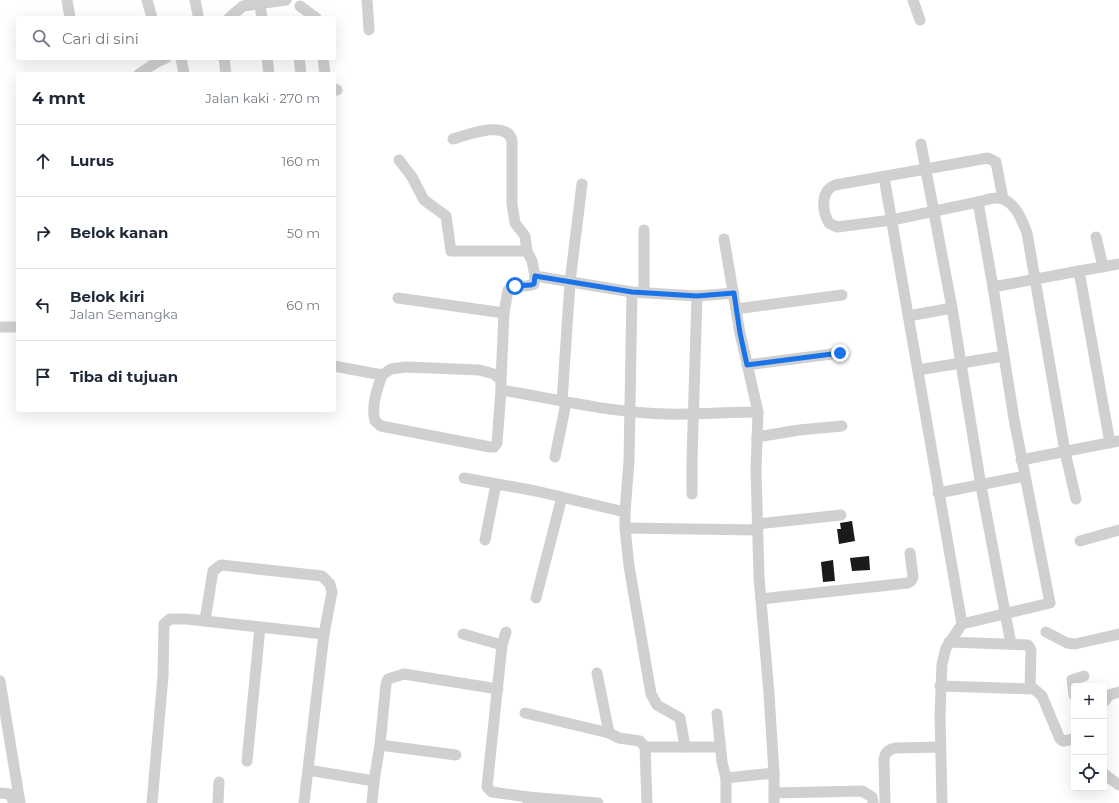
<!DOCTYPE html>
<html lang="id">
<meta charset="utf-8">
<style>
body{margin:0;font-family:Montserrat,sans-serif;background:#f2f2f3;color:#1f2937}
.controls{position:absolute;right:12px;bottom:12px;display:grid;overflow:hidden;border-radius:4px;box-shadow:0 4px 16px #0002}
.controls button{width:36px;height:36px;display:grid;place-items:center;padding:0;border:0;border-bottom:1px solid #e0e1e3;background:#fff;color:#1f2937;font:20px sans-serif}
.stop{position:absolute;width:12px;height:12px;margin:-9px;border:3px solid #1a73e8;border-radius:50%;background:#fff}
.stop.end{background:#1a73e8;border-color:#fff;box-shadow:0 1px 4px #0008}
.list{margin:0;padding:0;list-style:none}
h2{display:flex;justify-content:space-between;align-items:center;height:52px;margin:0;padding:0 16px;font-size:17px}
h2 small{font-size:13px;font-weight:400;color:#747a83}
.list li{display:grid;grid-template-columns:26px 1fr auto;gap:12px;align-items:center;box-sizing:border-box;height:72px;padding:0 16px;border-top:1px solid #e0e1e3}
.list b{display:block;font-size:15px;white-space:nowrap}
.list p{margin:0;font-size:13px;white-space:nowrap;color:#747a83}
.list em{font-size:13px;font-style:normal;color:#747a83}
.icon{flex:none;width:22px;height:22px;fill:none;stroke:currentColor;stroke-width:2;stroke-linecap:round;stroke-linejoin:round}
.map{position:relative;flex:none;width:1119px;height:803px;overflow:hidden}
.search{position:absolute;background:#fff;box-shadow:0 4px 16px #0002;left:16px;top:16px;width:320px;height:44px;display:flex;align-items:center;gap:10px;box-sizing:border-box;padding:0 14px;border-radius:4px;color:#747a83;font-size:15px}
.panel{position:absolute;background:#fff;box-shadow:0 4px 16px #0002;left:16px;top:72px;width:320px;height:340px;border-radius:4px}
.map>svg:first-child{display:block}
.building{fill:#1a1a1a}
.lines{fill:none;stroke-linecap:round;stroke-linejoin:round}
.minor{stroke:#d0d0d0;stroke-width:11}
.route{stroke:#1a73e8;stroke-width:5}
</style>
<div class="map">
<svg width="1119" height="803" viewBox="0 0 1119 803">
<rect width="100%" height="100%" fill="#fff"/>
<g class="building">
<path d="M852 521 855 541 839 544 837 529H841L840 523Z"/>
<path d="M869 556 870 570 852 571 850 558Z"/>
<path d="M833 560 835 581 823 582 821 562Z"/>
</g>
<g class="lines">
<g class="minor">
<path d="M67 0 70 18"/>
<path d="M147 0 152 18"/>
<path d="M195 0 198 15"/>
<path d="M367 0 369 30"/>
<path d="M913 0 920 20"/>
<path d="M260 5 262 18"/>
<path d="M300 6 316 18"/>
<path d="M229 18 243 6 286 0"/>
<path d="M181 58 184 74"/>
<path d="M224 58 226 74"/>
<path d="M267 58 269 74"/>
<path d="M299 58 301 74"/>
<path d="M323 58 325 74"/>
<path d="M139 74 157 62 166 58"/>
<path d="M334 89 337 90"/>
<path d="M453 139C467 135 508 119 512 141V204L515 223 525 236 527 251 532 261 535 276 632 292 697 296 734 293"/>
<path d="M921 144 952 308 981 486 1011 644"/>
<path d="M399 160 412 177 424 200 446 216 451 251H527"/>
<path d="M884 177 962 624"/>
<path d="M1003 199 996 162 988 158 835 185C820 191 822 211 829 223L837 227 892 220 978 202 993 287 1079 271"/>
<path d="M978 202C985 200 996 196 1003 199 1017 205 1022 221 1027 233L1065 452 1076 499"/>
<path d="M1096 237 1103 267"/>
<path d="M724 239 740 333 758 412 756 470 759 577 769 694 774 773V803"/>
<path d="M644 292V230"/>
<path d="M398 298 504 313"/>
<path d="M736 309 842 295"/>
<path d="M908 316 952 308"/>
<path d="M0 327H18"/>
<path d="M747 365 840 353"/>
<path d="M334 366 382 375 391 369 406 367 479 370 494 374 501 380V390C556 399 611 413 667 414 697 415 728 412 758 412"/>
<path d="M918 370 1004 356"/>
<path d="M382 375C377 390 371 405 375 421L381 426 490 447H494L497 443 501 390"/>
<path d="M501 380 504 313 508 290C515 282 526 289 534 284L535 276"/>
<path d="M562 402 570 282 582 184"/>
<path d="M757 437 799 430 842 426"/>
<path d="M1110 443 1079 271 1119 264"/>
<path d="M555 457 566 403"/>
<path d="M1021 460 1119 441"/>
<path d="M464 478 536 491 625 512V528L757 530"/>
<path d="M938 493 1025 476"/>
<path d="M692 494V459L697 296"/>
<path d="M625 512 629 461 632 292"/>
<path d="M757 524 841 515"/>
<path d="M625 528 629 566 651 694 657 705 680 718 685 747"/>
<path d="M485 540 496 484"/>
<path d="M1080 541 1119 530"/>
<path d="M536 598 562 497"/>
<path d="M761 599 908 583 911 581 913 577 910 553"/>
<path d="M205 620 213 571 221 565 322 576 330 584 332 592 324 634"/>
<path d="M506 632 502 645 487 787 492 792 528 797V803"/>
<path d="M1046 632 1067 643 1075 644 1119 634"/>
<path d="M463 634 502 645"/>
<path d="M949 642 1028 645 1031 650 1030 688"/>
<path d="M597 673 609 733"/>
<path d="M0 681 20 803"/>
<path d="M940 686 1034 689 1042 696 1060 739 1063 741 1074 739"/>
<path d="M1074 695 1072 680 1084 676"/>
<path d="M1104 702 1109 695 1119 692"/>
<path d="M525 713 609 733 619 738 640 741 645 747H720"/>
<path d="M717 714 722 762 726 778V803"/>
<path d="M380 745 456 755"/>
<path d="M645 747 647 803"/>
<path d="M247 761 260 627"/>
<path d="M308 770 374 781"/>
<path d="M1104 774 1119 785"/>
<path d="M726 778 774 773"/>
<path d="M0 793 10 794 14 803"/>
<path d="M774 793 862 791 872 797 873 803"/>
<path d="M528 797 598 803"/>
<path d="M152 803 163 676 164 624 170 619H186L324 634 304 803"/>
<path d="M218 803 219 782"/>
<path d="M372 803 374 781 380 745 386 684 388 679 404 674 498 689"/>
<path d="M885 803 884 760C885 752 888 750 895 748L940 747"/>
<path d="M942 803 940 715 942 664 946 648 962 624 1050 603 1014 419 993 287"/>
</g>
</g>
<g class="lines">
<path class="route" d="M515 286 531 285 534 284 535 276 632 292 697 296 734 293 740 333 747 365 840 353"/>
</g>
</svg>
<div class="controls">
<button>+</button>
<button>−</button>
<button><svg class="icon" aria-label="locate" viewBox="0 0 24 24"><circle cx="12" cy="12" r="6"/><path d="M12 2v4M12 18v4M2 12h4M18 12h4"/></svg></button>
</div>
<div class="stop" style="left:515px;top:286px"></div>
<div class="stop end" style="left:840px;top:353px"></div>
<div class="search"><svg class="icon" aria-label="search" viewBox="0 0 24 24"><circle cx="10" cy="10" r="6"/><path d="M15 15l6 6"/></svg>Cari di sini</div>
<section class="panel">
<h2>4 mnt<small>Jalan kaki · 270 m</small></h2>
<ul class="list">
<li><svg class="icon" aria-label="ahead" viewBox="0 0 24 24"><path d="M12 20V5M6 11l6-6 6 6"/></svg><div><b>Lurus</b></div><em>160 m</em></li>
<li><svg class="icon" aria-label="right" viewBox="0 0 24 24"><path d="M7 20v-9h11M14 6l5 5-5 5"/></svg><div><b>Belok kanan</b></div><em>50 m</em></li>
<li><svg class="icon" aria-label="left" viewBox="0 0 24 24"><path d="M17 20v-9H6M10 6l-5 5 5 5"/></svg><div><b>Belok kiri</b><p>Jalan Semangka</p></div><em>60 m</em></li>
<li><svg class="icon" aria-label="arrive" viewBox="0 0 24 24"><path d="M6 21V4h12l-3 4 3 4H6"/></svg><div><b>Tiba di tujuan</b></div></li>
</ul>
</section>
</div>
